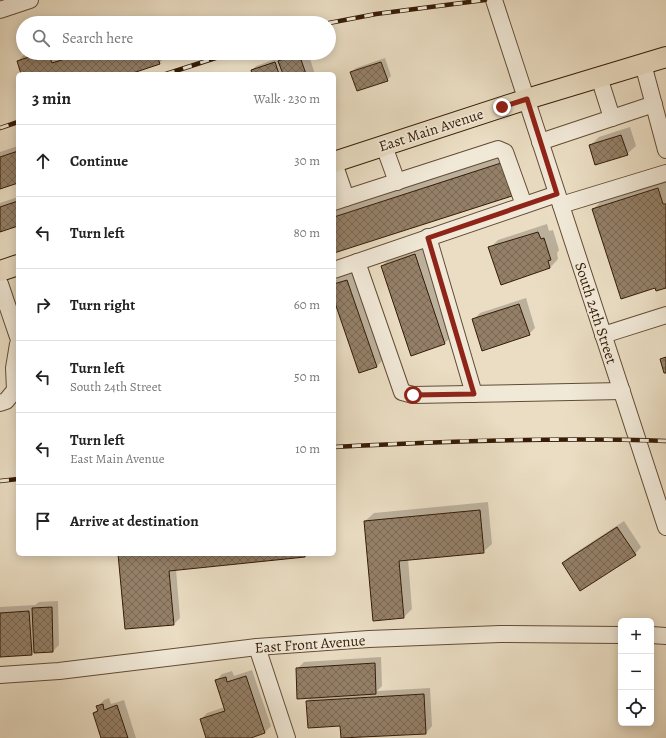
<!DOCTYPE html>
<meta charset="utf-8">
<style>
body{margin:0;font-family:Alegreya,serif;background:#f2f2f2;color:#222}
.controls{position:absolute;right:12px;bottom:12px;display:grid;overflow:hidden;border-radius:6px;box-shadow:0 2px 10px #0003}
.controls button{width:36px;height:36px;display:grid;place-items:center;padding:0;border:0;border-bottom:1px solid #e0e0e0;background:#fff;color:#222;font:20px sans-serif}
.stop{position:absolute;width:12px;height:12px;margin:-9px;border:3px solid #8f2418;border-radius:50%;background:#fff}
.stop.end{background:#8f2418;border-color:#fff;box-shadow:0 1px 4px #0008}
.list{margin:0;padding:0;list-style:none}
h2{display:flex;justify-content:space-between;align-items:center;height:52px;margin:0;padding:0 16px;font-size:17px}
h2 small{font-size:13px;font-weight:400;color:#767676}
.list li{display:grid;grid-template-columns:26px 1fr auto;gap:12px;align-items:center;box-sizing:border-box;height:72px;padding:0 16px;border-top:1px solid #e0e0e0}
.list b{display:block;font-size:15px;white-space:nowrap}
.list p{margin:0;font-size:13px;white-space:nowrap;color:#767676}
.list em{font-size:13px;font-style:normal;color:#767676}
.icon{flex:none;width:22px;height:22px;fill:none;stroke:currentColor;stroke-width:2;stroke-linecap:round;stroke-linejoin:round}
.map{position:relative;flex:none;width:666px;height:738px;overflow:hidden}
.search{position:absolute;background:#fff;box-shadow:0 2px 10px #0003;left:16px;top:16px;width:320px;height:44px;display:flex;align-items:center;gap:10px;box-sizing:border-box;padding:0 14px;border-radius:22px;color:#767676;font-size:15px}
.panel{position:absolute;background:#fff;box-shadow:0 2px 10px #0003;left:16px;top:72px;width:320px;height:484px;border-radius:6px}
.map>svg:first-child{display:block}
.shadow{fill:#0003}
.building{fill:url(#building-cross-hatch);stroke:#361c06}
.lines{fill:none;stroke-linecap:round;stroke-linejoin:round}
.minor-casing{stroke:#634c35;stroke-width:18}
.major-casing{stroke:#361c06;stroke-width:22}
.minor{stroke:#f1e9d8;stroke-width:16}
.major{stroke:#eaddc3;stroke-width:20}
.rail-casing{stroke:#361c06;stroke-width:4.5}
.rail{stroke:#f1e9d8;stroke-width:3;stroke-dasharray:9;stroke-linecap:butt}
.route{stroke:#8f2418;stroke-width:5}
.labels{text-anchor:middle;stroke-width:3.5;stroke-linejoin:round;paint-order:stroke}
.street-label{font-size:15px;fill:#361c06;stroke:#f1e9d8}
</style>
<div class="map">
<svg width="666" height="738" viewBox="0 0 666 738">
<defs>
<pattern id="building-cross-hatch" width="8" height="8" patternUnits="userSpaceOnUse"><rect width="8" height="8" fill="#948068"/><path d="M0 0l8 8M0 8l8-8" fill="none" stroke="#7a6854"/></pattern>
</defs>
<rect width="100%" height="100%" fill="#eaddc3"/>
<filter id="stains"><feTurbulence type="fractalNoise" baseFrequency=".005" numOctaves="4"/><feColorMatrix values="0 0 0 0 .2 0 0 0 0 .09 0 0 0 0 .02 0 0 0 .5 -.17"/></filter>
<radialGradient id="worn" r=".72"><stop offset=".6" stop-color="#630" stop-opacity="0"/><stop offset="1" stop-color="#630" stop-opacity=".3"/></radialGradient>
<g class="shadow">
<path d="M26 53H60V55L68 53H167L168 55 159 63 126 74H22L18 61Z"/>
<path d="M291 53H308L315 74H253L252 70 256 66 279 58 280 61 286 55Z"/>
<path d="M385 58 391 76 387 80 351 72 356 68Z"/>
<path d="M630 127 636 146 627 154 590 146 599 137Z"/>
<path d="M18 146V182L0 188V152Z"/>
<path d="M514 151 524 182 512 195 334 252V209Z"/>
<path d="M666 180V287L593 209 602 201Z"/>
<path d="M18 197V225L0 231V203Z"/>
<path d="M547 224 549 231 553 230 559 250 557 253 558 259 550 268 502 284 490 248 498 240Z"/>
<path d="M427 243 457 331 445 343 412 355 382 266 394 254Z"/>
<path d="M360 268 389 354 377 366 334 296V282L343 273Z"/>
<path d="M526 298 535 328 529 334 474 319 480 313Z"/>
<path d="M488 502 492 544 483 552 408 559 412 609 404 617 365 521 374 513Z"/>
<path d="M624 521 641 547 635 554 563 563 569 557Z"/>
<path d="M119 554H307L305 556 176 569 180 618 174 624Z"/>
<path d="M58 601 59 645 53 651 33 652 31 654 0 656V607L35 605 39 602Z"/>
<path d="M381 657 382 686 377 691 430 688 432 726 426 733 341 725 307 701 311 697 297 669 304 662Z"/>
<path d="M252 670 271 726 265 732 248 738H207L201 719 207 713 225 707 216 681 222 674 232 671 234 676Z"/>
<path d="M109 698 111 704 124 700 136 738H102L94 713 98 709V706L104 700Z"/>
</g>
<g class="building">
<path d="M41 53H48L52 63 84 53H156L160 64 130 74H21L17 61Z"/>
<path d="M299 54 306 74H283L278 61Z"/>
<path d="M275 62 279 74H252L251 70Z"/>
<path d="M381 62 388 81 357 91 350 72Z"/>
<path d="M621 135 628 155 595 165 589 145Z"/>
<path d="M18 151V183L0 189V157Z"/>
<path d="M501 163 512 196 334 253V217Z"/>
<path d="M658 188 663 204H666V288L656 291 655 288 621 299 592 209Z"/>
<path d="M18 201V226L0 232V207Z"/>
<path d="M538 232 541 239 544 238 551 260 548 261 550 268 501 285 488 247Z"/>
<path d="M415 254 445 344 411 356 381 266Z"/>
<path d="M347 280 377 367 359 373 334 300V284Z"/>
<path d="M519 304 530 335 482 351 472 319Z"/>
<path d="M666 357V373H664L660 359Z"/>
<path d="M480 510 484 553 399 561 404 618 373 621 364 521Z"/>
<path d="M617 527 636 555 580 591 562 563Z"/>
<path d="M118 554H305V557L169 571 174 625 125 629Z"/>
<path d="M52 607 53 652 34 653 32 608Z"/>
<path d="M29 611 32 655 0 657V613Z"/>
<path d="M375 663 376 694 297 699 296 668Z"/>
<path d="M246 676 265 733 251 738H206L200 719 225 711 215 680 226 677 227 682Z"/>
<path d="M424 694 426 734 341 738 340 726 308 728 306 701Z"/>
<path d="M103 704 104 710 117 705 128 738H101L93 713 98 711 96 706Z"/>
</g>
<g class="lines">
<defs>
<g id="minor">
<path d="M494 0 666 527"/>
<path d="M0 10 30 0"/>
<path d="M643 64 666 150"/>
<path d="M599 77 612 118"/>
<path d="M540 142 654 104"/>
<path d="M384 146 397 182"/>
<path d="M334 163 346 198 334 202"/>
<path d="M346 198 498 149 505 152 524 205"/>
<path d="M561 205 666 173"/>
<path d="M428 237 474 394"/>
<path d="M357 262 402 392 413 395 622 391"/>
<path d="M334 270 557 194"/>
<path d="M0 284 18 337"/>
<path d="M603 335 666 315"/>
<path d="M0 403 6 401 15 390 14 368 18 344"/>
<path d="M651 635 666 636"/>
<path d="M257 647 287 738"/>
<path d="M0 675 59 671 257 647 369 639 500 634 621 635"/>
</g>
<g id="major">
<path d="M334 162 527 99 666 57"/>
<path d="M0 271 18 265"/>
</g>
</defs>
<use href="#minor" class="minor-casing"/>
<use href="#major" class="major-casing"/>
<use href="#minor" class="minor"/>
<use href="#major" class="major"/>
<defs>
<g id="rail">
<path d="M329 23 376 14 485 0"/>
<path d="M166 74 231 53"/>
<path d="M0 128 18 122"/>
<path d="M334 447C445 441 555 437 666 441"/>
<path d="M0 481 18 479"/>
</g>
</defs>
<use href="#rail" class="rail-casing"/>
<use href="#rail" class="rail"/>
</g>
<g class="lines">
<path class="route" d="M413 395 474 394 428 238 557 194 527 99 502 107"/>
</g>
<g class="labels">
<g class="street-label">
<text transform="translate(431 130) rotate(-18)" y="5">East Main Avenue</text>
<text transform="translate(596 313) rotate(72)" y="5">South 24th Street</text>
<text transform="translate(310 644) rotate(-4)" y="5">East Front Avenue</text>
</g>
</g>
<rect width="100%" height="100%" filter="url(#stains)"/>
<rect width="100%" height="100%" fill="url(#worn)"/>
</svg>
<div class="controls">
<button>+</button>
<button>−</button>
<button><svg class="icon" aria-label="locate" viewBox="0 0 24 24"><circle cx="12" cy="12" r="6"/><path d="M12 2v4M12 18v4M2 12h4M18 12h4"/></svg></button>
</div>
<div class="stop" style="left:413px;top:395px"></div>
<div class="stop end" style="left:502px;top:107px"></div>
<div class="search"><svg class="icon" aria-label="search" viewBox="0 0 24 24"><circle cx="10" cy="10" r="6"/><path d="M15 15l6 6"/></svg>Search here</div>
<section class="panel">
<h2>3 min<small>Walk · 230 m</small></h2>
<ul class="list">
<li><svg class="icon" aria-label="ahead" viewBox="0 0 24 24"><path d="M12 20V5M6 11l6-6 6 6"/></svg><div><b>Continue</b></div><em>30 m</em></li>
<li><svg class="icon" aria-label="left" viewBox="0 0 24 24"><path d="M17 20v-9H6M10 6l-5 5 5 5"/></svg><div><b>Turn left</b></div><em>80 m</em></li>
<li><svg class="icon" aria-label="right" viewBox="0 0 24 24"><path d="M7 20v-9h11M14 6l5 5-5 5"/></svg><div><b>Turn right</b></div><em>60 m</em></li>
<li><svg class="icon" aria-label="left" viewBox="0 0 24 24"><path d="M17 20v-9H6M10 6l-5 5 5 5"/></svg><div><b>Turn left</b><p>South 24th Street</p></div><em>50 m</em></li>
<li><svg class="icon" aria-label="left" viewBox="0 0 24 24"><path d="M17 20v-9H6M10 6l-5 5 5 5"/></svg><div><b>Turn left</b><p>East Main Avenue</p></div><em>10 m</em></li>
<li><svg class="icon" aria-label="arrive" viewBox="0 0 24 24"><path d="M6 21V4h12l-3 4 3 4H6"/></svg><div><b>Arrive at destination</b></div></li>
</ul>
</section>
</div>
